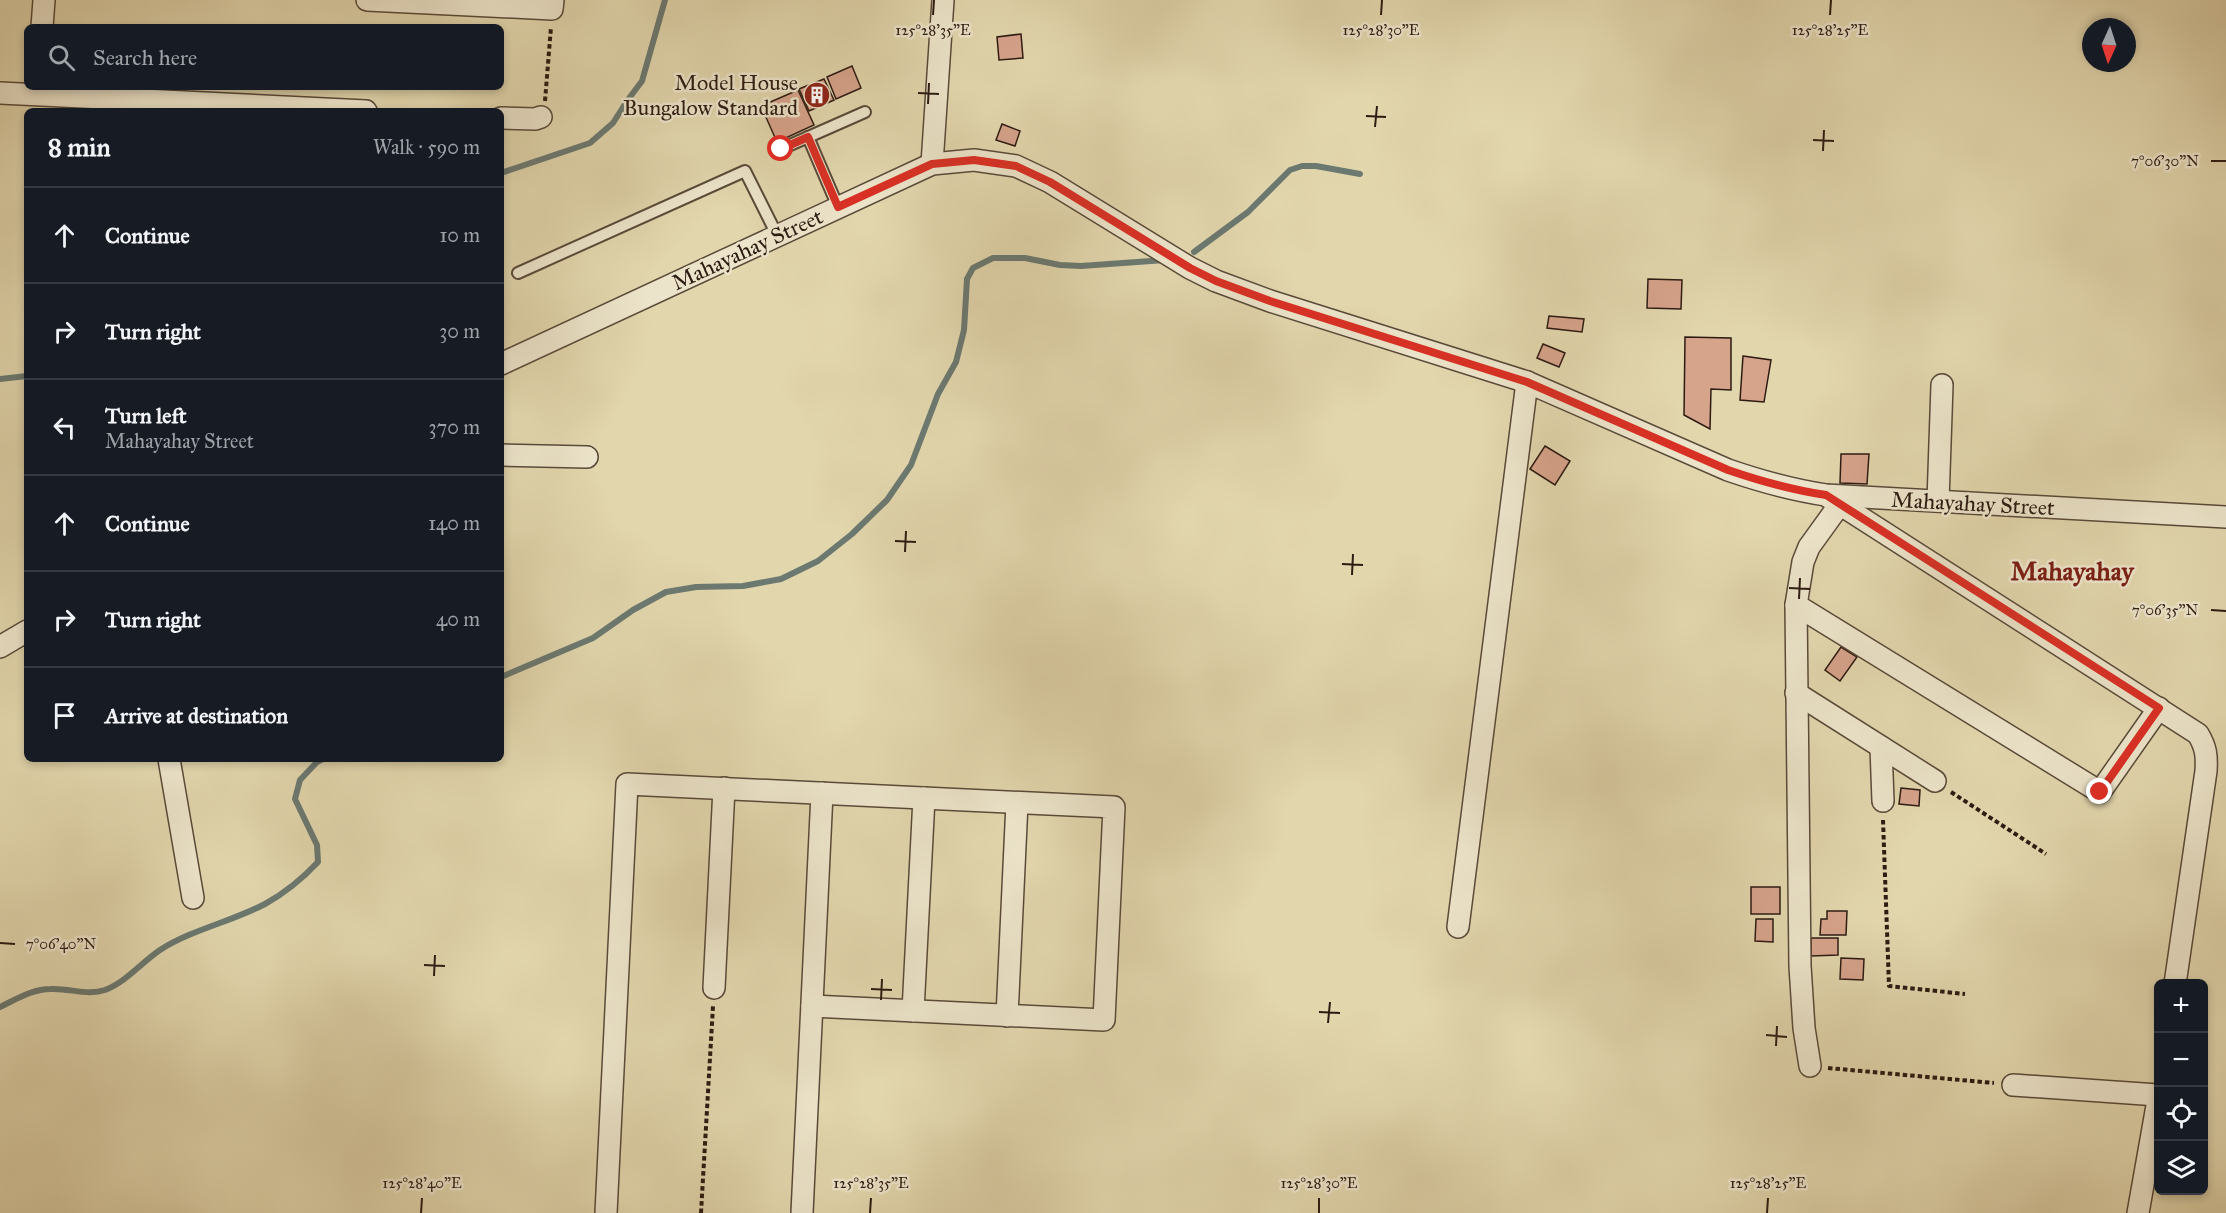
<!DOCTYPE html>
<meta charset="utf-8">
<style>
body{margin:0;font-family:"IM FELL Great Primer",serif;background:#20242c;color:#f1f3f6}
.controls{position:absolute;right:18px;bottom:18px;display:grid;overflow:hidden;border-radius:9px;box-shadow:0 3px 9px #0003}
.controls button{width:54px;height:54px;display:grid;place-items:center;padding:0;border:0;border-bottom:2px solid #363941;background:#171b24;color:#f1f3f6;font:30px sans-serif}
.compass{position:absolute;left:2082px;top:18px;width:54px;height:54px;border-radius:50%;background:#171b24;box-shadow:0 3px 9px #0003;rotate:183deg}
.stop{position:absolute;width:18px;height:18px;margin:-14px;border:4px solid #d93025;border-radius:50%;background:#fff}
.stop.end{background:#d93025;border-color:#fff;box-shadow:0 2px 6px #0008}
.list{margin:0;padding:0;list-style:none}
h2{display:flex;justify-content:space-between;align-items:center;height:78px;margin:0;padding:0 24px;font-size:26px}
h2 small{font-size:20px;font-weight:400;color:#9ea1a6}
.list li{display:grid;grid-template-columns:39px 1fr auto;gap:18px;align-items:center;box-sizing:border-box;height:96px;padding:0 24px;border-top:2px solid #363941}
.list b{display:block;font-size:22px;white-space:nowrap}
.list p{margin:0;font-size:20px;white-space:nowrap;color:#9ea1a6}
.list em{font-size:20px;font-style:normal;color:#9ea1a6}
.icon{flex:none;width:33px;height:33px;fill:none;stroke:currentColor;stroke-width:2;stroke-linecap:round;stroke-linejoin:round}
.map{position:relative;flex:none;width:2226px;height:1213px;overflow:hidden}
.search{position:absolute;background:#171b24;box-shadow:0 3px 9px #0003;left:24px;top:24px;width:480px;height:66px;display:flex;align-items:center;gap:15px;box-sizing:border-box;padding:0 21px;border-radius:9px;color:#9ea1a6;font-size:22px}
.panel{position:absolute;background:#171b24;box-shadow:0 3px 9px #0003;left:24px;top:108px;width:480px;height:654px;border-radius:9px}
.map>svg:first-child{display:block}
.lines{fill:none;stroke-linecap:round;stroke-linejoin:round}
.stream{stroke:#6b7971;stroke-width:6}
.building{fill:#d6a38b;stroke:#2d1b12;stroke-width:1.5}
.lane-casing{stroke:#5a4a39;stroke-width:14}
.street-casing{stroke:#5a4a39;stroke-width:24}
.path{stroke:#2d1b12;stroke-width:4;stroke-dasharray:4.5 3;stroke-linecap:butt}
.lane{stroke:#ece4ca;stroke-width:10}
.street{stroke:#ece4ca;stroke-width:21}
.route{stroke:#d93025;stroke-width:8}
.ticks{fill:none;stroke:#2d1b12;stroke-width:2}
.labels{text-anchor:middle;stroke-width:5;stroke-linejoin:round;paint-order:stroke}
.poi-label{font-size:22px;fill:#2d1b12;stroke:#ece4ca;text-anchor:end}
.street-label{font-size:22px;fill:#2d1b12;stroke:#ece4ca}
.quarter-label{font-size:26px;font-weight:bold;fill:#7a1f14;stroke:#ece4ca}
.ticks-label{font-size:15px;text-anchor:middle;fill:#2d1b12;stroke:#ece4ca;stroke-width:5;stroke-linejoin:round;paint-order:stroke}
</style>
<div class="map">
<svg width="2226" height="1213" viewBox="0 0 2226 1213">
<rect width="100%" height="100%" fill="#e2d6ad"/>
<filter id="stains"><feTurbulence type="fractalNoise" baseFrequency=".00333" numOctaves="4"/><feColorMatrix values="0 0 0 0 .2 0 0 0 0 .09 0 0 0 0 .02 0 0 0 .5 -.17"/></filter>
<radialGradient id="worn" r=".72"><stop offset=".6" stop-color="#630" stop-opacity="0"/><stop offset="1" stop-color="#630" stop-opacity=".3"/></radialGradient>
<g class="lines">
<g class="stream">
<path d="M501 173 590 143 613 123 627 101 642 81 665 0"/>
<path d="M1194 252 1248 212 1290 170 1302 166H1316L1360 174"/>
<path d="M0 379 27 376"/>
<path d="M501 677 593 638 633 610 666 592 696 587 743 586 781 579 818 561 852 534 887 500 911 465 938 394 956 362 964 330 967 279 973 268 993 258H1025L1060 265 1081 266 1165 260"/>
<path d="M0 1007C17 999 32 989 51 989 70 988 87 996 105 990 126 982 142 962 160 950 193 929 231 922 265 904 285 893 303 878 318 862L317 845 295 799 300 780 317 762 323 759"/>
</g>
</g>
<g class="building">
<path d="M1021 34 1023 58 999 60 997 37Z"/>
<path d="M852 66 861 88 836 99 827 77Z"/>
<path d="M824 79 834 100 809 111 799 89Z"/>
<path d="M798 90 814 125 777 142 761 106Z"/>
<path d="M1002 124 1020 131 1015 146 996 140Z"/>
<path d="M1648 279 1682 280 1681 309 1647 308Z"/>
<path d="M1549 316 1584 319 1582 332 1547 328Z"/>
<path d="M1685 337 1731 338V390L1711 389 1710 429 1684 415Z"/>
<path d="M1543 344 1565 353 1559 367 1537 358Z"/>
<path d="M1743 356 1771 360 1764 402 1740 400Z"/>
<path d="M1545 446 1570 461 1555 485 1530 469Z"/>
<path d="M1841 454H1869L1867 484 1840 483Z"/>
<path d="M1841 647 1857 657 1840 681 1825 670Z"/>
<path d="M1901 788 1920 790 1919 806 1899 804Z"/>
<rect x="1751" y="887" width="29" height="27"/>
<path d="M1827 911H1847L1846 935H1820L1821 919H1827Z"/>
<path d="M1756 919H1773V942L1755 941Z"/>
<path d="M1811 938H1838V955L1811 956Z"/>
<path d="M1841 958 1864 959 1863 980 1840 979Z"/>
</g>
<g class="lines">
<defs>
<g id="lane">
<path d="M808 137 838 207"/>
<path d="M781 149 865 112"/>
<path d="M518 273 745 171 777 235"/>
</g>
<g id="street">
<path d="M367 0 552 9 553 0"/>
<path d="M42 27 44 0"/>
<path d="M0 93 366 111"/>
<path d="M501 118 535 119 541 117"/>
<path d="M932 164 943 0"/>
<path d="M501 364 932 164 974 160 1016 166 1050 182 1190 268 1216 281 1270 301 1527 382 1728 470C1760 481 1792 490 1826 495L2226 517"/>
<path d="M501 455 587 457"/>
<path d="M1827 496 2198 734C2206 747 2207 756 2206 771L2175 984"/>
<path d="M1938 501 1942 385"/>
<path d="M1796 605 2100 792 2159 708"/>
<path d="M0 647 27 631"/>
<path d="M1796 693 1935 781"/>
<path d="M1881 747 1883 801"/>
<path d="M169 759 193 898"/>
<path d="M1458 927 1527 382"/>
<path d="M714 988 724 788"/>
<path d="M913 1011 924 798"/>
<path d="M1007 1016 1017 803"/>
<path d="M1810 1066 1804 1028 1800 966 1796 605 1803 562 1809 547 1840 504"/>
<path d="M2013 1085 2158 1095"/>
<path d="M606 1213 627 784 1114 807 1104 1020 812 1006"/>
<path d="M802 1213 822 793"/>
<path d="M2138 1213 2158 1100"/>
</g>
</defs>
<use href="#lane" class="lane-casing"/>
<use href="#street" class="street-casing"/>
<g class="path">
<path d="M545 101 551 27"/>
<path d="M1951 792 2046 854"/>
<path d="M1883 820 1889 986 1965 994"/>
<path d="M1828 1068 1994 1083"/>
<path d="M701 1213 713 1006"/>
</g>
<use href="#lane" class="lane"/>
<use href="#street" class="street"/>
</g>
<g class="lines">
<path class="route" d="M781 149 808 137 838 207 932 164 974 160 1016 166 1050 182 1190 268 1216 281 1270 301 1527 382 1728 470C1760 481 1792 490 1826 495L2159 708 2100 792"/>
</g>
<path class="ticks" d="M933 15 934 0M1381 15 1382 0M1830 15 1831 0M918 93 939 94M928 104 929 83M1366 116 1386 117M1375 127 1377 106M1813 140 1834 141M1823 151 1824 130M2211 161H2226M895 541 916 542M905 552 906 531M1342 564 1363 565M1352 575 1353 554M1789 588 1810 589M1799 599 1800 578M2211 610 2226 611M0 943 15 944M424 965 445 966M434 976 435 955M871 989 892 990M881 1000 882 979M1319 1012 1340 1013M1328 1023 1330 1002M1766 1035 1787 1037M1776 1046 1777 1026M421 1213 422 1198M870 1213 871 1198M1319 1213V1198M1767 1213 1768 1198"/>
<defs>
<symbol id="building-disc" viewBox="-11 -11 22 22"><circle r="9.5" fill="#8f2418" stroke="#ece4ca"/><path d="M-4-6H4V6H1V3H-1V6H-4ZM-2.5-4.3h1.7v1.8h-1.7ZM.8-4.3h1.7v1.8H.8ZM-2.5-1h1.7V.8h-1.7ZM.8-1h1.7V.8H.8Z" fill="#fff"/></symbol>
</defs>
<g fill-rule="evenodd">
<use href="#building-disc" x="802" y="80" width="30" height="30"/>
</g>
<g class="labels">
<g class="poi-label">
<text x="798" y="90">Model House<tspan x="798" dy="25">Bungalow Standard</tspan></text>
</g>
<g class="street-label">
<text transform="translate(747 249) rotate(-25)" y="8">Mahayahay Street</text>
<text transform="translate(1973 503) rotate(3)" y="8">Mahayahay Street</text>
</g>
<g class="quarter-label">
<text x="2072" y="580">Mahayahay</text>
</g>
</g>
<g class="ticks-label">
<text x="933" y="35">125°28'35"E</text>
<text x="1381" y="35">125°28'30"E</text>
<text x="1830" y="35">125°28'25"E</text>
<text x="2165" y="166">7°06'30"N</text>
<text x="2165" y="615">7°06'35"N</text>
<text x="61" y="949">7°06'40"N</text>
<text x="422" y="1188">125°28'40"E</text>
<text x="871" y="1188">125°28'35"E</text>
<text x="1319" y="1188">125°28'30"E</text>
<text x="1768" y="1188">125°28'25"E</text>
</g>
<rect width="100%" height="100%" filter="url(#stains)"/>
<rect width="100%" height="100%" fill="url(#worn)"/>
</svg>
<div class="controls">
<button>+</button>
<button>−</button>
<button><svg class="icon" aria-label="locate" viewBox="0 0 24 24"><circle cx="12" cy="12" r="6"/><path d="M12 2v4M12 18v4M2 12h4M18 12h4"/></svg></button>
<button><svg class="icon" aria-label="layers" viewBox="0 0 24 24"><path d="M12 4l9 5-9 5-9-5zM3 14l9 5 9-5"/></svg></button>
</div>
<svg class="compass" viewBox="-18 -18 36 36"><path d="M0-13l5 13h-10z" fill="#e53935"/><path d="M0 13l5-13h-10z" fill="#9ea1a6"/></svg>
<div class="stop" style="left:781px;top:149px"></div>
<div class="stop end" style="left:2100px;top:792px"></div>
<div class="search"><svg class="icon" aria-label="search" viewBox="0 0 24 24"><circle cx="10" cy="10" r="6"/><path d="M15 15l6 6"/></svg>Search here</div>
<section class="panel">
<h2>8 min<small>Walk · 590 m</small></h2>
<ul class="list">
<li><svg class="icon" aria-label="ahead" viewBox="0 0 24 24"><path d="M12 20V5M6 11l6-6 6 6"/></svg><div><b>Continue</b></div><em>10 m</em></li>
<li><svg class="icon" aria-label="right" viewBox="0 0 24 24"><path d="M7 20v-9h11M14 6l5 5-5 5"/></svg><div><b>Turn right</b></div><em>30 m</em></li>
<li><svg class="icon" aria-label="left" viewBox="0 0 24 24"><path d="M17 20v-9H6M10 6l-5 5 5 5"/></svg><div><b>Turn left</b><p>Mahayahay Street</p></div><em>370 m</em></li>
<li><svg class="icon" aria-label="ahead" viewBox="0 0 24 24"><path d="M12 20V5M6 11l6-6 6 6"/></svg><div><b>Continue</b></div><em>140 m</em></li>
<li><svg class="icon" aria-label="right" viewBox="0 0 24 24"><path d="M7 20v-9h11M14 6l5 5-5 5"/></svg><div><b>Turn right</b></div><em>40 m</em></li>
<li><svg class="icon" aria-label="arrive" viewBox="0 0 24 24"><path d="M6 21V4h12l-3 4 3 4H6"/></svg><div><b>Arrive at destination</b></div></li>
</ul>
</section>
</div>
